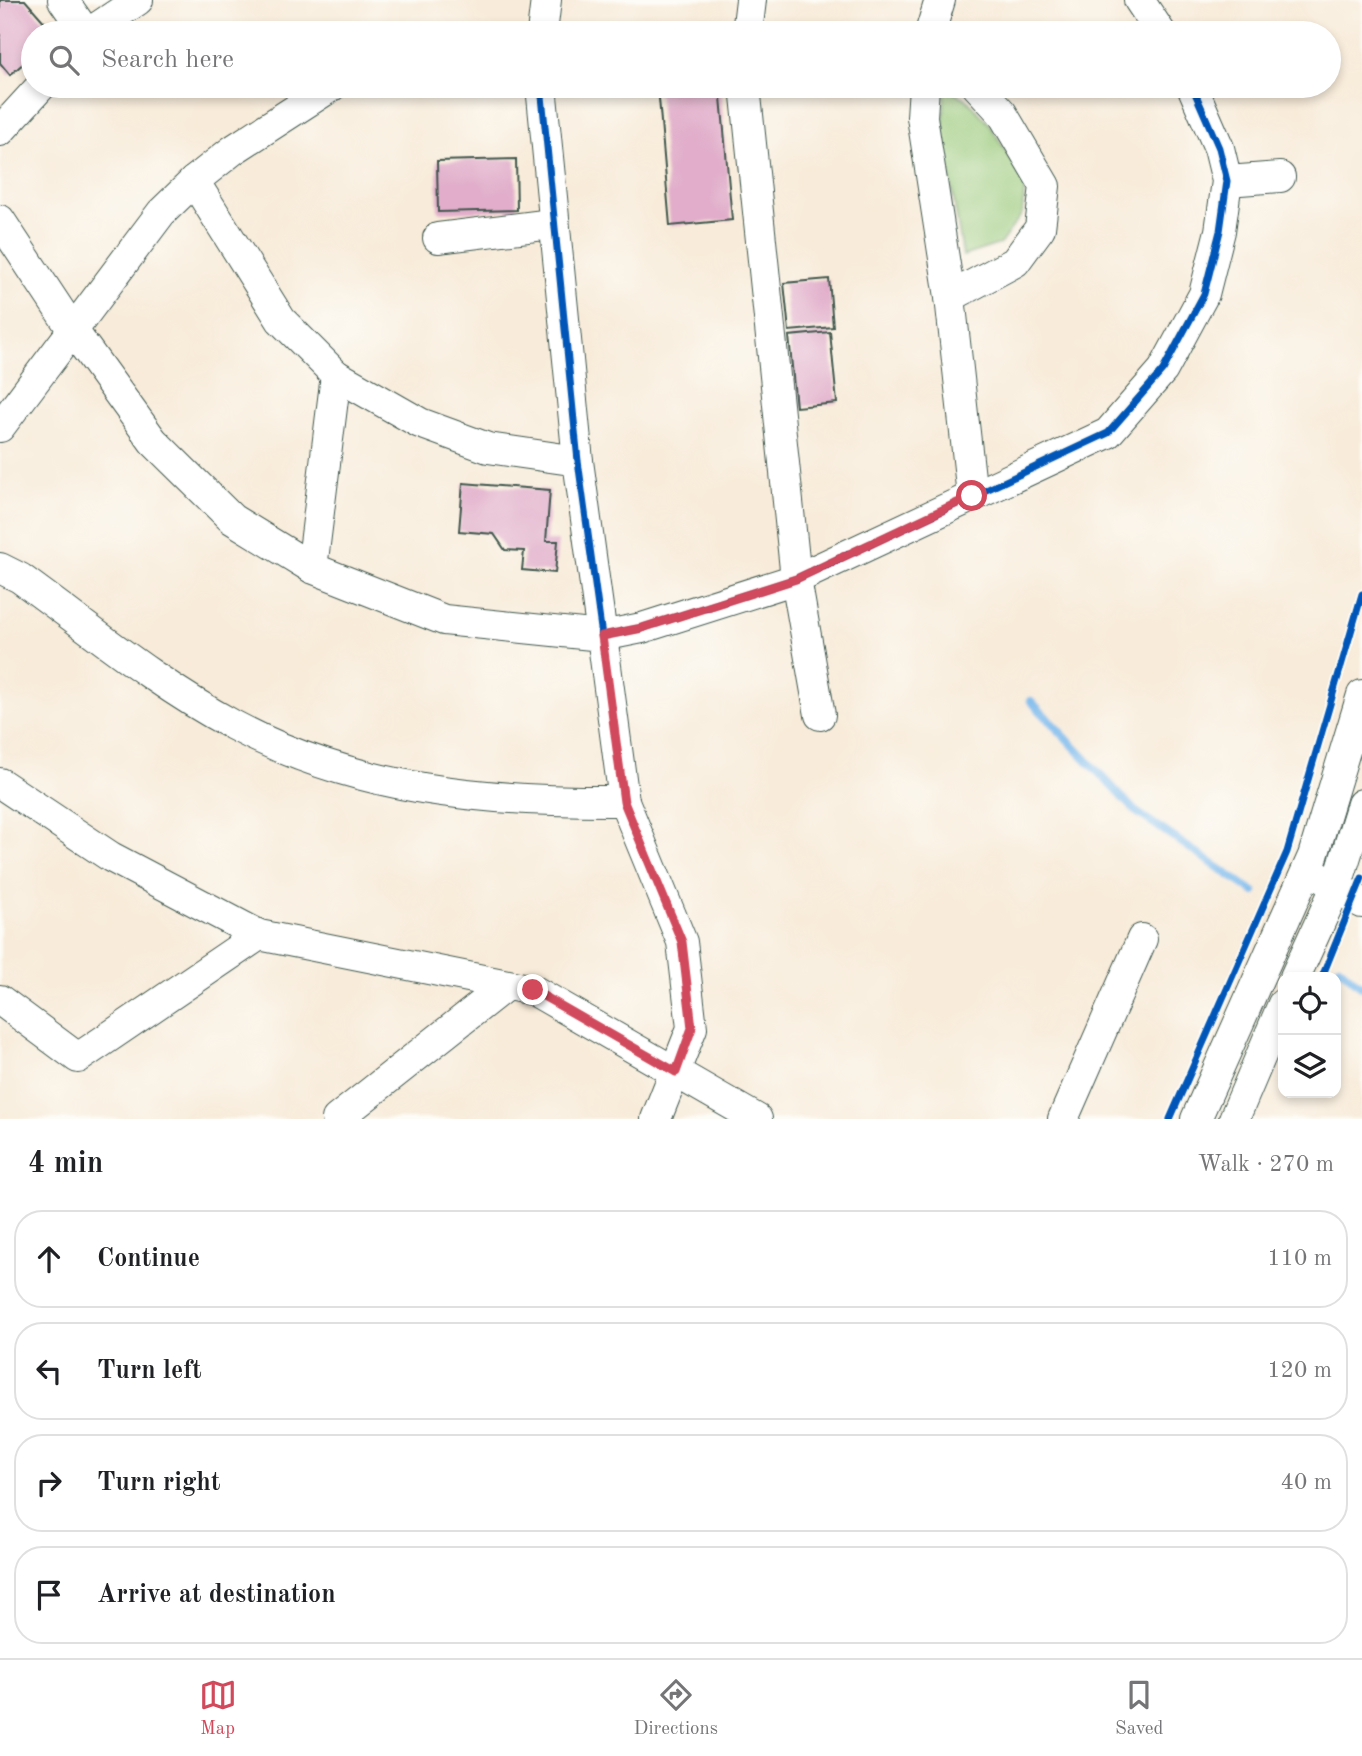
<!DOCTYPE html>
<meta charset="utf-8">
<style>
body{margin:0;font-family:"Old Standard TT",serif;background:#f2f2f2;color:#202124}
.controls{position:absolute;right:21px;bottom:21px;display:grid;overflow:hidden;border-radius:14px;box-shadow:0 4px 10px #0003}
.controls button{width:63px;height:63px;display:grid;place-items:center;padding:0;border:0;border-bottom:2px solid #e0e0e0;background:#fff;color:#202124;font:35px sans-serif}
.stop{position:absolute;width:21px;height:21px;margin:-16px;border:5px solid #d1495b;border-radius:50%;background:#fff}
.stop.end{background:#d1495b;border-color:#fff;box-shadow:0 2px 7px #0008}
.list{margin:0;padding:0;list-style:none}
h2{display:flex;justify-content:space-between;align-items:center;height:91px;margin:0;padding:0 28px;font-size:30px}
h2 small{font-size:23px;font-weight:400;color:#757577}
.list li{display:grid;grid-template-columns:46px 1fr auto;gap:21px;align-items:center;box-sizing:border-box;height:98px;margin:0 14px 14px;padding:0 14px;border:2px solid #e0e0e0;border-radius:28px}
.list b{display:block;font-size:26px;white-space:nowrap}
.list em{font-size:23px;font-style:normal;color:#757577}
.icon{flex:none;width:38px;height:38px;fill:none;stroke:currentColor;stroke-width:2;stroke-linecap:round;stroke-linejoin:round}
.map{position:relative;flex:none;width:1362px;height:1119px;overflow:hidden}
.search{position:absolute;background:#fff;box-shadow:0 4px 10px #0003;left:21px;right:21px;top:21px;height:77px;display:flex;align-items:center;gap:18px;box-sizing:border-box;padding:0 24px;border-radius:38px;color:#757577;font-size:26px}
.sheet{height:539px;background:#fff}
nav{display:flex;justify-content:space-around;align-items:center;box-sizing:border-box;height:98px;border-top:2px solid #e0e0e0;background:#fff;font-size:19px;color:#757577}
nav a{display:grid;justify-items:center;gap:4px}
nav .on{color:#d1495b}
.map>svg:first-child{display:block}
.green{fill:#96c777;stroke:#5a8256;stroke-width:2}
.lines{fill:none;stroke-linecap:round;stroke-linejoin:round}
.stream{stroke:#77b8ec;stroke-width:8}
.building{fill:#e1adca}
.minor-casing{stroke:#40574d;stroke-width:32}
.minor{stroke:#fff;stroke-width:30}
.cycleway-casing{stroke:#fdfcf7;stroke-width:11}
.cycleway{stroke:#0057b8;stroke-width:7}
.route{stroke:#d1495b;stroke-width:9}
</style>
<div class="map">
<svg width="1362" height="1119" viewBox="0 0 1362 1119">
<rect width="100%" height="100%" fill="#fdfcf7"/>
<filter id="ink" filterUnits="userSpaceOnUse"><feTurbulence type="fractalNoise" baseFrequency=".0143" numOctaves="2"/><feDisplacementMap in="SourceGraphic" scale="14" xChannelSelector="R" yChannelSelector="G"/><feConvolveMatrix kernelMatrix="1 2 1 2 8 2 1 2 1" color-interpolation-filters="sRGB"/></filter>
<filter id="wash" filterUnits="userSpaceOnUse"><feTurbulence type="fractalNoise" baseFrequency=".00686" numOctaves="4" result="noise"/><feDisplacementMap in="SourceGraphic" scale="28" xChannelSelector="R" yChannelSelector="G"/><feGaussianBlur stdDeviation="1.57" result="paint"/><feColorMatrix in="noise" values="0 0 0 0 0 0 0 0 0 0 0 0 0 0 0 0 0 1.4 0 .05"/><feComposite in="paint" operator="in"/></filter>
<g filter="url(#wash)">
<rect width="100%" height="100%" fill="#f8ebd9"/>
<path class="green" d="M945 89 965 98 988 122 1025 183 1022 214 1000 244 963 256 943 133Z"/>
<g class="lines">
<g class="stream">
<path d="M1031 701 1135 811 1254 892"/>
<path d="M1339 967 1362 987"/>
</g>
</g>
<g id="blocks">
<g class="building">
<path d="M0 0H25L54 33H33V55L10 75 0 63Z"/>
<path d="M720 86 732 220 670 226 658 87Z"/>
<path d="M516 159 517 210 438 212 437 161Z"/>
<path d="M829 279 833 327 789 331 784 283Z"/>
<path d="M830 332 837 403 796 407 789 336Z"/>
<path d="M463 483 550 490 546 541H558L555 573 522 570 524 551 505 550 494 534 459 531Z"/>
</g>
</g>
</g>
<g filter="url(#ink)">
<use href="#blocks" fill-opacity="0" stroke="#40574d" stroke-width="2"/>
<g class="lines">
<defs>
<g id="minor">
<path d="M63 0 86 33"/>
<path d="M1139 0 1161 33"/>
<path d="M89 33 138 0"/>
<path d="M542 33 546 0"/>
<path d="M747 33 751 0"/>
<path d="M930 33 940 0"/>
<path d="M541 86 578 461 602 636 642 628 796 579 1108 433 1163 370 1204 294 1220 231 1227 181 1219 148 1192 86"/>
<path d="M745 86 796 579 820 715"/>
<path d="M924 86 922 117 950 297 972 496"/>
<path d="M0 131 41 86"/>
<path d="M194 181 281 320 336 375 420 423 488 448 578 461"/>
<path d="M1227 181 1280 177"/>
<path d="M0 220 74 332 153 441 232 519 312 568 444 620 602 636 624 801 682 942 692 1028 656 1119"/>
<path d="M438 238 552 224"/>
<path d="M950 297 1015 262 1040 228 1045 186 1002 113 977 86"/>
<path d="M0 427 161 213 194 181 233 150 332 86"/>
<path d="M0 568 20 578C89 628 158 685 233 725 357 791 486 802 624 801"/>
<path d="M312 568 336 375"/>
<path d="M0 783 111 857 259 935 533 990 757 1119"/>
<path d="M1321 877 1362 903"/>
<path d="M1295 977 1337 885 1362 804"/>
<path d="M0 1000 78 1058 259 935"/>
<path d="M337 1119 504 987"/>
<path d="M1063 1119 1142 939"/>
<path d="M1196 1119 1313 856 1362 695"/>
<path d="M1234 1119 1283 1004"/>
</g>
</defs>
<use href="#minor" class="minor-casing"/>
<use href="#minor" class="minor"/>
<defs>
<g id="cycleway">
<path d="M541 86 578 461 602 636 642 628 796 579 1108 433 1163 370 1204 294 1220 231 1227 181 1219 148 1192 86"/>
<path d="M1322 977 1362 878"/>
<path d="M1170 1119 1287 852 1362 594"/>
</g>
</defs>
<use href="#cycleway" class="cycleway-casing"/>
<use href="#cycleway" class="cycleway"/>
</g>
</g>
<g class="lines" filter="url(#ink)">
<path class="route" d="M533 990 676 1072 692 1028 682 942 624 802 602 636 642 628 796 579 972 496"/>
</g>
</svg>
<div class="controls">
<button><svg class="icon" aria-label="locate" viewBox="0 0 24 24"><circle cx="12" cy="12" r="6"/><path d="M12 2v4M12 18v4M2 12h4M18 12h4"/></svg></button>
<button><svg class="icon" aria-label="layers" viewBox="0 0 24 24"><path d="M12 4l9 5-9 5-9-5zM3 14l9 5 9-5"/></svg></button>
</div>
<div class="stop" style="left:972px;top:496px"></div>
<div class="stop end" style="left:533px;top:990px"></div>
<div class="search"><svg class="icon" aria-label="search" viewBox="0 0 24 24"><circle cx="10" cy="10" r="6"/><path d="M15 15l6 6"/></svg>Search here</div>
</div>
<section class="sheet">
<h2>4 min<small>Walk · 270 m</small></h2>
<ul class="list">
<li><svg class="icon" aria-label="ahead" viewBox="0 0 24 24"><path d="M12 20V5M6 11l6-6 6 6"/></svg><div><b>Continue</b></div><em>110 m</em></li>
<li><svg class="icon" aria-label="left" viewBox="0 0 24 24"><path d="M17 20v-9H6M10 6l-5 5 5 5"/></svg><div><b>Turn left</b></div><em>120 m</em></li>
<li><svg class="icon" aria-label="right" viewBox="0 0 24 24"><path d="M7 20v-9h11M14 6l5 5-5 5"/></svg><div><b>Turn right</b></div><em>40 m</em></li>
<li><svg class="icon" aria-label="arrive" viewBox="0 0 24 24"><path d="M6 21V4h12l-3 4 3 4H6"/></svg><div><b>Arrive at destination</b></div></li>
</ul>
</section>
<nav>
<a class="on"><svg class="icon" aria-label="map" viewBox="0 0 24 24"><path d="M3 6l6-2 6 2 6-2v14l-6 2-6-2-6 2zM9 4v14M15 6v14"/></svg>Map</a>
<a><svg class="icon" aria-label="directions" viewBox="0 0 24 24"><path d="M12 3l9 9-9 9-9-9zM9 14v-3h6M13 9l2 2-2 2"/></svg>Directions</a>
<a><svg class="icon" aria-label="saved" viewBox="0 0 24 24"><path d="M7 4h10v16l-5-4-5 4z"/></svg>Saved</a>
</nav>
